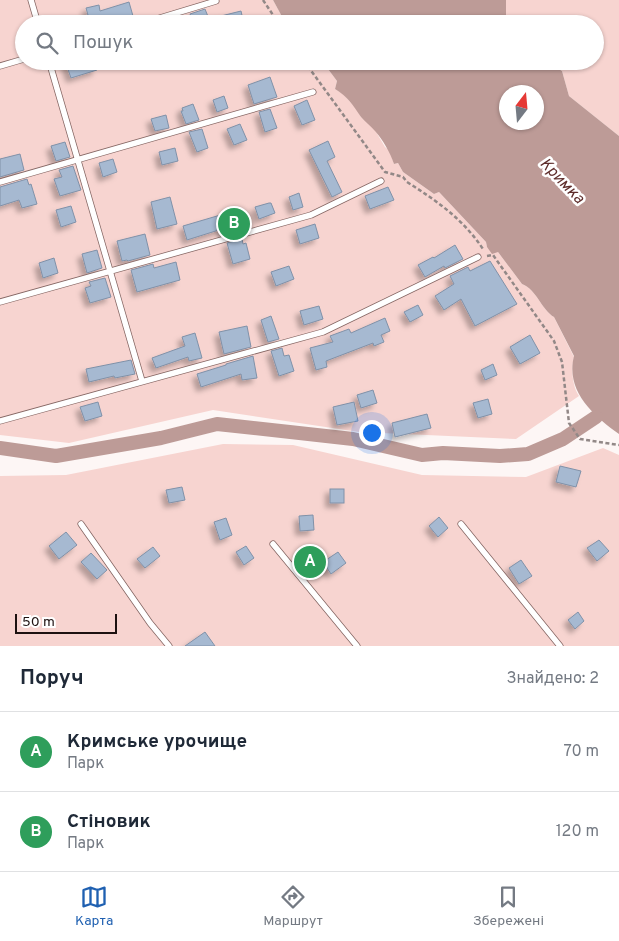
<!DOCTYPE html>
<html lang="uk">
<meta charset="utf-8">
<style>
body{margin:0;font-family:Overpass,sans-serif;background:#f6f6f7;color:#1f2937}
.compass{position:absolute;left:499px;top:85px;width:45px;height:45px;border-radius:50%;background:#fff;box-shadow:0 1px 4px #0004;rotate:16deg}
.scale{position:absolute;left:15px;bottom:12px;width:102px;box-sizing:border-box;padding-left:5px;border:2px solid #1d1110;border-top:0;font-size:14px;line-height:18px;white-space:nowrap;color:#1d1110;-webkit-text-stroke:4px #fff;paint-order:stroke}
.you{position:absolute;left:371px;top:432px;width:18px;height:18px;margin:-12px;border:4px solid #fff;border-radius:50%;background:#1a73e8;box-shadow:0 0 0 8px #1a73e833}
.badge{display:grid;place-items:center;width:32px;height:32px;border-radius:50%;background:#1f60b1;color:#fff;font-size:16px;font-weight:700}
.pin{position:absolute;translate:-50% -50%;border:2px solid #fff;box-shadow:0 1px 5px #0006}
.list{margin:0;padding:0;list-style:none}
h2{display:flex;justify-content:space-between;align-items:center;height:65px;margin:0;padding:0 20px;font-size:21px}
h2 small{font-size:16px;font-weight:400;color:#747a83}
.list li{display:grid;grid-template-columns:32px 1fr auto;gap:15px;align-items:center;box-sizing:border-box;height:80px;padding:0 20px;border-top:1px solid #e0e1e3}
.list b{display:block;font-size:19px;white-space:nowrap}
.list p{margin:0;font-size:16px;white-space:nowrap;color:#747a83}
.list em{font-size:16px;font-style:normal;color:#747a83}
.icon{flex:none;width:28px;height:28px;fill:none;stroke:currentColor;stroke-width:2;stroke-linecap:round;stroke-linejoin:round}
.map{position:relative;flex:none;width:619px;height:646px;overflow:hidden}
.search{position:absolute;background:#fff;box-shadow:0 1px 4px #0004;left:15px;right:15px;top:15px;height:55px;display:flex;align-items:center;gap:12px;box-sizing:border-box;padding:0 18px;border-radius:28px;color:#747a83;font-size:19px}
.sheet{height:225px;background:#fff}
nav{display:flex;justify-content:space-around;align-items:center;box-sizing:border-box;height:70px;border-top:1px solid #e0e1e3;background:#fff;font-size:14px;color:#747a83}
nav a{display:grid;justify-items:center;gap:2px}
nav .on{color:#1f60b1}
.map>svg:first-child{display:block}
.green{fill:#f7d4d0}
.water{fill:#bd9b97;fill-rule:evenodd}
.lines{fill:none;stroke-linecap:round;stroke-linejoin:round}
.canal{stroke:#bd9b97;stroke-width:14}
.building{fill:#a6b9d1;stroke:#8091a8;filter:url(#shadow)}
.lane-casing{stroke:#856663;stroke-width:7}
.path{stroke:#928887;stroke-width:2.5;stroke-dasharray:4 2.5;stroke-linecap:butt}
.lane{stroke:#fff;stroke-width:5.5}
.labels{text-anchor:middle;stroke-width:5;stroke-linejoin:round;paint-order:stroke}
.water-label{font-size:16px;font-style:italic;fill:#5f2e2c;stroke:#fff}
</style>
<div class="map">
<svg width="619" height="646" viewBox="0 0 619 646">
<defs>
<filter id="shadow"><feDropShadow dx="-4.5" dy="4.5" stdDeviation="2.5" flood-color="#0004"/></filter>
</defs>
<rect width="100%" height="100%" fill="#fdf6f5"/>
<g class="green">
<path d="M0 0H273L286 24H24V61H322L337 81 335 89 343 94 356 108 361 117 375 130 385 147 390 151 394 164 398 163 403 172 434 194 439 192 486 242 487 247 498 252 522 284C537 290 541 309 554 317L574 357C571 368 572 386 579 396L516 439 359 432 213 410 69 443 0 435Z"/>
<path d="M506 0H619V136L569 96 562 71 545 61H595V24H506Z"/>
<path d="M223 444 293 445 422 475 526 477 603 448 619 455V646H0V476L66 475Z"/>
</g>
<g class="water">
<path d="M273 0H506V24H286Z"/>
<path d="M322 61H545L562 71 569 96 619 136V434C594 416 565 391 574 356L554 317C541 309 537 290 522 284L498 252 492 254 487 247 486 242 439 192 434 194 403 172 398 163 394 164C390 152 383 140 375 131 371 126 365 122 361 117 353 105 348 97 335 89L337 81ZM506 92H536V122H506Z"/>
</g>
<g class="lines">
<path class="canal" d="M0 448 56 456 161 438 217 424 353 439 422 455 443 453 500 456 528 454 563 439 596 417"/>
</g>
<g class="building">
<path d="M129 2 133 16 109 24H67L66 21 88 15 86 8 99 5 100 11Z"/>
<path d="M205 9 209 19 241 11 244 24H193L190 14Z"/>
<path d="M65 61H94L97 70 71 78Z"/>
<path d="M270 77 277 97 254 104 248 85Z"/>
<path d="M224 96 228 108 217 112 213 100Z"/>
<path d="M307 100 315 120 302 125 294 106Z"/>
<path d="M193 104 199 120 186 124 181 111H183L182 108Z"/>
<path d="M270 109 277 128 265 132 259 112Z"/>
<path d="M166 115 169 128 155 131 151 119Z"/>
<path d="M240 124 247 140 234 145 227 129Z"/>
<path d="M202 129 208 148 197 152 189 132Z"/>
<path d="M328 141 335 157 327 161 342 192 332 197 309 150Z"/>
<path d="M65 142 70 157 56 161 51 146Z"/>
<path d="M175 148 178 161 162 165 159 152Z"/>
<path d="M20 154 24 170 0 177V159Z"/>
<path d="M113 159 117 172 103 177 99 163Z"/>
<path d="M73 166 81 190 60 196 54 179 62 177 59 170Z"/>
<path d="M27 179 29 185 31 184 37 204 22 208 19 200 0 206V187Z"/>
<path d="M388 187 394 200 370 209 365 196Z"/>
<path d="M299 193 303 207 293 210 289 197Z"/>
<path d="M170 197 177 224 157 229 151 202Z"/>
<path d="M269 203H271L275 213 259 219 255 207Z"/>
<path d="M71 206 76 222 61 227 56 210Z"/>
<path d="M234 211 239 230 224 234 222 229 187 240 183 226Z"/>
<path d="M315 224 319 238 300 244 296 230Z"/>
<path d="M145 234 150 255 128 261 127 260 122 261 117 241Z"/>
<path d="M242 239 243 244 246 243 250 259 233 264 227 243Z"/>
<path d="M455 245 463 259 445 268 444 266 425 277 418 265 433 257 434 258Z"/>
<path d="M97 250 102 268 87 273 82 254Z"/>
<path d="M54 258 58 273 43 278 39 263Z"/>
<path d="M490 261 517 304 475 326 461 299 444 310 435 296 454 284 450 276 468 267 470 271Z"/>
<path d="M176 262 180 280 137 292 131 270 153 264 154 268Z"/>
<path d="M289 266 294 279 276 286 271 272Z"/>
<path d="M105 278 111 297 90 303 85 288 91 286 89 282Z"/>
<path d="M418 305 423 315 410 322 404 312Z"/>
<path d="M319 306 323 319 304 325 300 311Z"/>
<path d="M271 316 279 339 268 342 261 320Z"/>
<path d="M385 318 390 331 381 335 384 342 374 346 373 343 326 361 327 367 316 370 310 348 333 342 330 336 349 329 351 333Z"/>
<path d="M247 326 251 347 224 354 219 332Z"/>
<path d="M195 333 202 358 189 361 188 357 156 368 152 358 185 346 182 337Z"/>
<path d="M530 335 540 353 520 364 510 347Z"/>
<path d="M282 348 284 356 289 355 294 371 279 376 271 351Z"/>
<path d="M253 356 257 378 242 380 241 374 201 387 197 374 226 365V364Z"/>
<path d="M131 360 135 374 115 378 114 376 89 382 86 369Z"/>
<path d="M493 364 497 375 485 380 481 370Z"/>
<path d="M373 390 377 403 361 408 357 395Z"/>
<path d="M488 399 492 414 478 418 473 403Z"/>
<path d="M98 402 102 416 85 421 80 407Z"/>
<path d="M354 402 358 421 337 425 333 407Z"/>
<path d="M427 414 431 428 395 437 392 423Z"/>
<path d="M560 466 581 471 576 487 556 482Z"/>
<path d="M182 487 185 500 169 503 166 490Z"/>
<rect x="330" y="489" width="14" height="14"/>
<path d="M313 515 314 530 300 531 299 516Z"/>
<path d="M439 517 448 528 438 537 429 526Z"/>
<path d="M226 518 232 535 220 540 214 522Z"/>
<path d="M66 532 77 545 59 559 49 546Z"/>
<path d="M599 540 609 551 597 561 587 548Z"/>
<path d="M246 546 254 558 244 565 236 552Z"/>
<path d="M153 547 160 556 145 568 137 559Z"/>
<path d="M338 552 346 563 331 574 323 562Z"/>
<path d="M91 553 107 570 97 579 81 562Z"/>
<path d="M521 560 532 576 519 584 509 568Z"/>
<path d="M578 612 584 621 575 629 568 620Z"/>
<path d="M205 632 215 646H185Z"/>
</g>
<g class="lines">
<defs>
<g id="lane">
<path d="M31 0 38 24"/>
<path d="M140 24 216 1"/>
<path d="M49 61 142 381"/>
<path d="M0 66 24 59"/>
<path d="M0 182 313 92"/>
<path d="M0 302 311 215 381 181"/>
<path d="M0 421 323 332 478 257"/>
<path d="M81 524 150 623 169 646"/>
<path d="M461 524 560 646"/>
<path d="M273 544 357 646"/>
</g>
</defs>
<use href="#lane" class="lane-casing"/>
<g class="path">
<path d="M263 0 279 24"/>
<path d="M304 61 385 172 403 177 407 182C437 201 463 219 483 249"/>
<path d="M487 256 493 255 554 341 562 362 569 423 580 439 619 445"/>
</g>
<use href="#lane" class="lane"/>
</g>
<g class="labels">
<g class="water-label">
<text transform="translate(563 180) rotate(46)" y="6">Кримка</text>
</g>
</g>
</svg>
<svg class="compass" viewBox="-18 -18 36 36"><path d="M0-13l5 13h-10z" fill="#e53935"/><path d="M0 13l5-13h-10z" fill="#747a83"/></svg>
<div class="scale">50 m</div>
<div class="you"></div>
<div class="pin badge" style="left:310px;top:562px;background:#2e9e5b">A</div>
<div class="pin badge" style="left:234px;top:224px;background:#2e9e5b">B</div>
<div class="search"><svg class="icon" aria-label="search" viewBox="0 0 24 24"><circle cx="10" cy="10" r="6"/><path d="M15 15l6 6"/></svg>Пошук</div>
</div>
<section class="sheet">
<h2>Поруч<small>Знайдено: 2</small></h2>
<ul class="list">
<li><span class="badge" style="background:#2e9e5b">A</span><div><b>Кримське урочище</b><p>Парк</p></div><em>70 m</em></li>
<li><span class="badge" style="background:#2e9e5b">B</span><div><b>Стіновик</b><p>Парк</p></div><em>120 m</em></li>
</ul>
</section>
<nav>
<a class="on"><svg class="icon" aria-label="map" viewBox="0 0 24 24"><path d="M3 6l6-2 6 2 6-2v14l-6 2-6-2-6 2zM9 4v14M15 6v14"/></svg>Карта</a>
<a><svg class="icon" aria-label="directions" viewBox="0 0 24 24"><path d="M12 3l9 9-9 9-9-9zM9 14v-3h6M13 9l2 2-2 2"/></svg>Маршрут</a>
<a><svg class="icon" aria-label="saved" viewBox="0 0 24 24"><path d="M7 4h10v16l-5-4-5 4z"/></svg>Збережені</a>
</nav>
